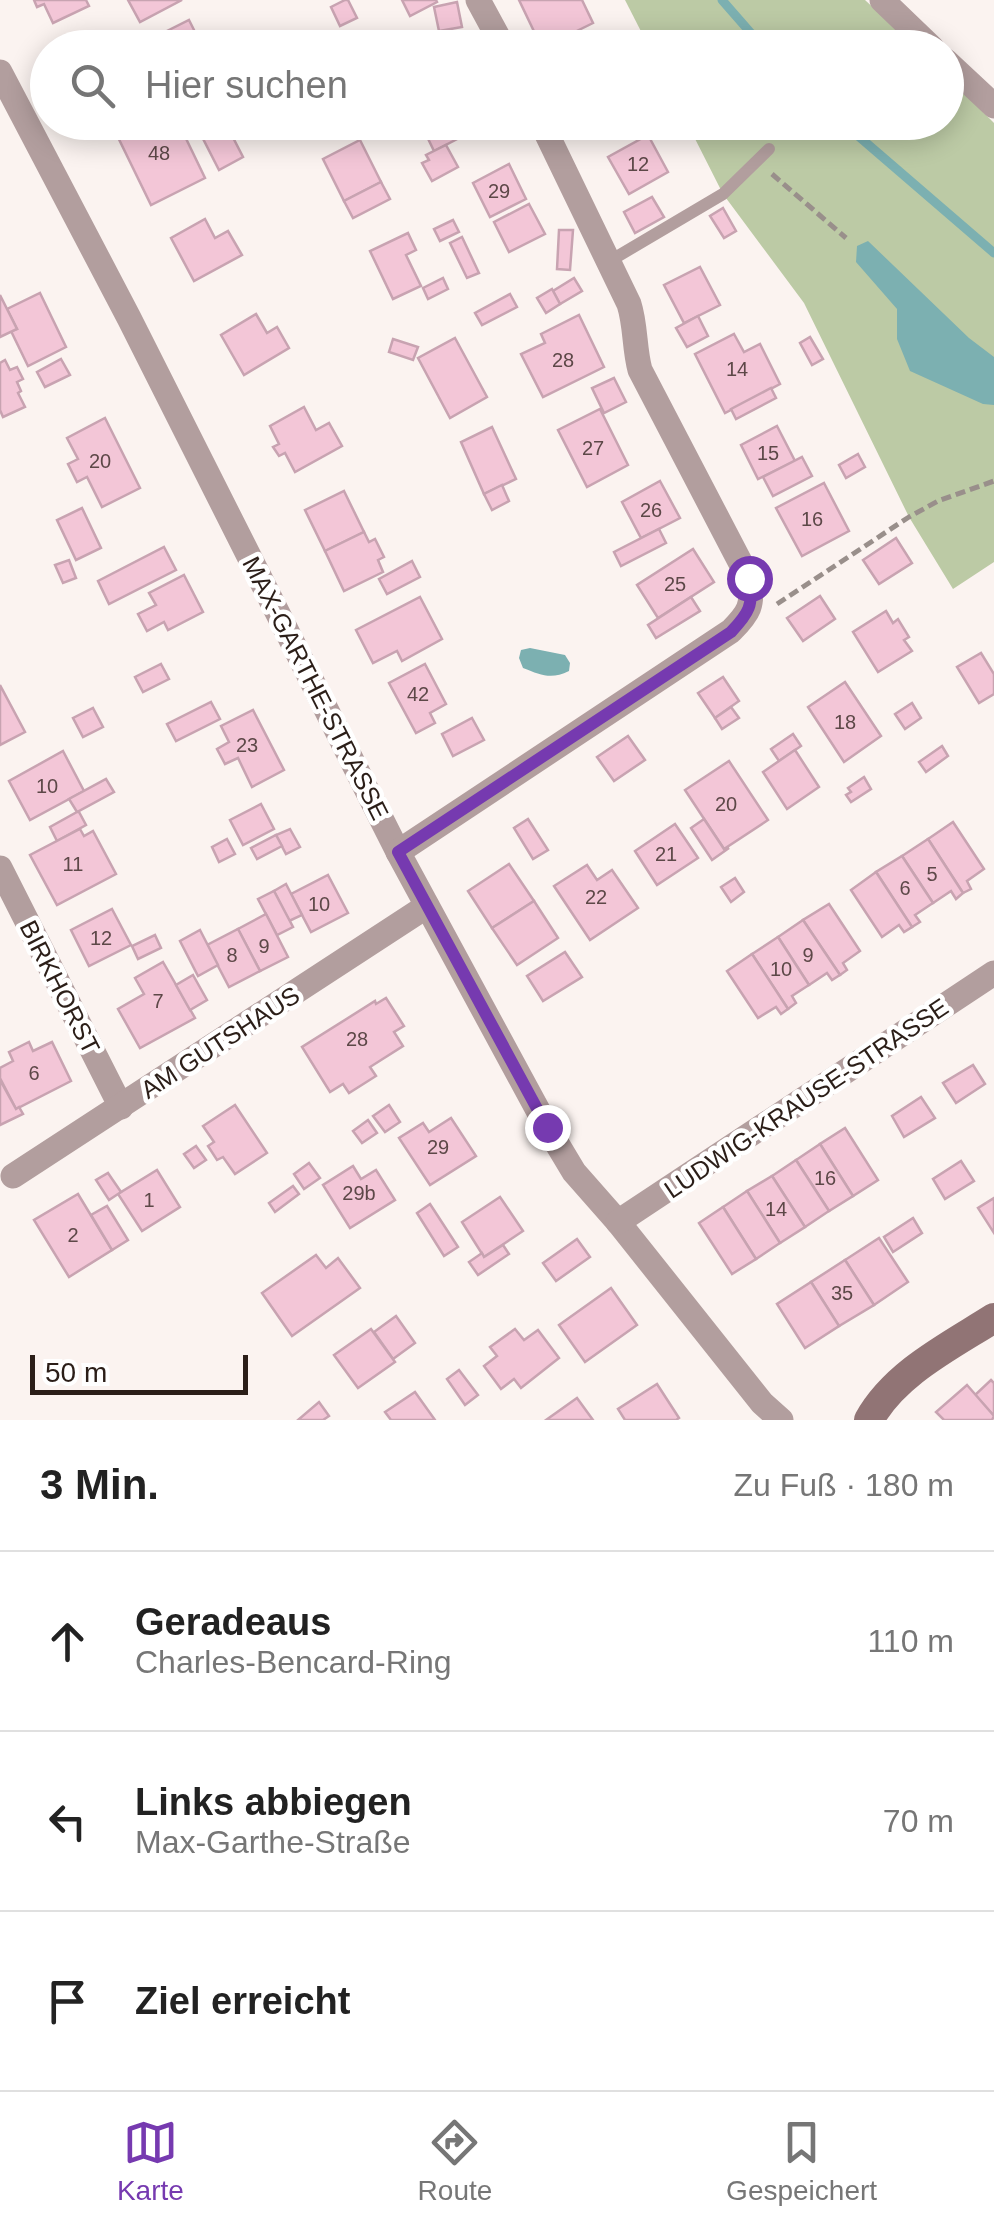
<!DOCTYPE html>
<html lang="de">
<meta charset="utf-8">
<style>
body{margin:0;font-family:Helvetica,sans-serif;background:#f6f6f6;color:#222}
.scale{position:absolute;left:30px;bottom:25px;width:218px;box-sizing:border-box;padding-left:10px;border:5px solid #2b1e18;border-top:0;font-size:28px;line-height:35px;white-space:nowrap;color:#2b1e18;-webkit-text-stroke:8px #fff;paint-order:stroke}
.stop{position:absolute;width:30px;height:30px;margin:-22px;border:8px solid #763ab0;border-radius:50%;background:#fff}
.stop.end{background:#763ab0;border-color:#fff;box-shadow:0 2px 10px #0008}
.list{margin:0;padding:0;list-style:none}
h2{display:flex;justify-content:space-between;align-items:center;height:130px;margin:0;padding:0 40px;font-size:42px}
h2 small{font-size:32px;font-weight:400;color:#767676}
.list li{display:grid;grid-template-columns:65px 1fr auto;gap:30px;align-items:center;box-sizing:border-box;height:180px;padding:0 40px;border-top:2px solid #e0e0e0}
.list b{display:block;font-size:38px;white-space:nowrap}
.list p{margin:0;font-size:32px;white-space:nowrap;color:#767676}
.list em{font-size:32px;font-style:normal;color:#767676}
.icon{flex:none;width:55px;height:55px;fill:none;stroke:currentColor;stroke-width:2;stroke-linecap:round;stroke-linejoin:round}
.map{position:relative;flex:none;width:994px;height:1420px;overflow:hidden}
.search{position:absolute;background:#fff;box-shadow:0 5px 25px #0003;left:30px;right:30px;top:30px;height:110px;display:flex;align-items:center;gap:25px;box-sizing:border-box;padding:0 35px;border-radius:55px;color:#767676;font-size:38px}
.sheet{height:670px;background:#fff}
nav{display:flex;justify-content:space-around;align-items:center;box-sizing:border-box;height:140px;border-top:2px solid #e0e0e0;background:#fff;font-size:28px;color:#767676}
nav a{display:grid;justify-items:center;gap:5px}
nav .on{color:#763ab0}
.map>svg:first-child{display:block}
.green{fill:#bccaa5}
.water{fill:#7cb0b1}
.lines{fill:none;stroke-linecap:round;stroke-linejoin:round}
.stream{stroke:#7cb0b1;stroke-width:9}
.building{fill:#f3c6d7;stroke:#c8a3b1;stroke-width:2.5}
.path{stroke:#998f8b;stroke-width:5;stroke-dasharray:10 5;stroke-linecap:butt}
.lane{stroke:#b29e9e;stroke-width:12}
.street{stroke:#b29e9e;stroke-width:25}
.secondary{stroke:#917475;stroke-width:30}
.route{stroke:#763ab0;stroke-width:12}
.labels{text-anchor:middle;stroke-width:9;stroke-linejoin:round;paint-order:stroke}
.number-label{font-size:20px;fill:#5d4848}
.street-label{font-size:25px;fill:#2b1e18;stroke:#fff}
</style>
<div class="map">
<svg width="994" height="1420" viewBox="0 0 994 1420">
<rect width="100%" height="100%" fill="#fbf3f0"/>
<g class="green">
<path d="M625 0H865L916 47H649Z"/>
<path d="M947 76 994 123V562L953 589 909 517 804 303 723 194 687 123 946 122Z"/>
</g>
<g class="water">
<path d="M868 241 969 338 994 357V405L983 404 910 371 897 339V309L856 262 857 246Z"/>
<path d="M530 648 565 655 570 663 569 671C551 680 541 675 523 668L519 658 521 650Z"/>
</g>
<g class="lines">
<g class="stream">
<path d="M722 0 764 48"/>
<path d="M842 122 994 253"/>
</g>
</g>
<g class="building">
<path d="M34 0H86L89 6 53 23 44 4 37 7Z"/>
<path d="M128 0H182L140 22Z"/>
<path d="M345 0H348L357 18 340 26 331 7Z"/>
<path d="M402 0H436L437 2 410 16Z"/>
<path d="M519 0H582L593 23 542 48Z"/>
<path d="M457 2 462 27 439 31 434 7Z"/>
<path d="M189 20 203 48H173L165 32Z"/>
<path d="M122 122H178L205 178 151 205 113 127Z"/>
<path d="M201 122H225L243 157 219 170 196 125Z"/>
<path d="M420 122H453L461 137 434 151Z"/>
<path d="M453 122H486L487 124 461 137Z"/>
<path d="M648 135 668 172 629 194 608 157Z"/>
<path d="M360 140 381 182 344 201 323 159Z"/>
<path d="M446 145 458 167 432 181 422 163 429 160 426 155Z"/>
<path d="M509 164 526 199 490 217 473 183Z"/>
<path d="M381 182 390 199 353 218 344 201Z"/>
<path d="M652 197 664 217 635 233 624 212Z"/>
<path d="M529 204 545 234 509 252 494 222Z"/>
<path d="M723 208 736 231 724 238 710 216Z"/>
<path d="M205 219 215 238 228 231 242 255 194 281 171 238Z"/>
<path d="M453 220 459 232 440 241 434 229Z"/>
<path d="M559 230H573L570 270 557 269Z"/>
<path d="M408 233 416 250 406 255 421 286 393 299 370 251Z"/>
<path d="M462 237 479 273 467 278 450 243Z"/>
<path d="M700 267 720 305 684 323 664 285Z"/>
<path d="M443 278 448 289 428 299 423 288Z"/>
<path d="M574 278 582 291 560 304 553 291Z"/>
<path d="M552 289 560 304 546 313 537 298Z"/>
<path d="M40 293 66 347 28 366 11 331 17 329 7 309Z"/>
<path d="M510 294 517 307 482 325 475 313Z"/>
<path d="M0 295 17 329 0 337Z"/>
<path d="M256 314 267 333 277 327 289 348 244 375 221 335Z"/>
<path d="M579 315 604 367 543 397 521 354 545 343 541 334Z"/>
<path d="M698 316 708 336 687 347 676 328Z"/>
<path d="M734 334 744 352 760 344 780 384 725 413 695 354Z"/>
<path d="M810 337 823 359 812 365 800 343Z"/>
<path d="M455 338 487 397 450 418 418 358Z"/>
<path d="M393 339 418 347 413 360 389 352Z"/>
<path d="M61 359 70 375 45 387 37 372Z"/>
<path d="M5 360 10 370 17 367 23 379 17 382 21 391 18 393 25 407 3 417 0 410V363Z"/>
<path d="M614 378 626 402 604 413 592 388Z"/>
<path d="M771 388 776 398 736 419 731 409Z"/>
<path d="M304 407 316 430 329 423 342 446 295 472 285 453 279 456 273 447 279 444 270 426Z"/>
<path d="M600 409 628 465 587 487 558 430Z"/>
<path d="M105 418 140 488 102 507 87 477 77 482 68 464 78 459 67 438Z"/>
<path d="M777 426 795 461 758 479 741 445Z"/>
<path d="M492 427 516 479 484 494 461 442Z"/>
<path d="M858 454 865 467 846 478 839 465Z"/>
<path d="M802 457 812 476 773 496 763 477Z"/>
<path d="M660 481 680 518 641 538 622 502Z"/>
<path d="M824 483 849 531 802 556 776 508Z"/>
<path d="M502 485 509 501 492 510 484 494Z"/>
<path d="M344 491 364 532 325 551 305 510Z"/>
<path d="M82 508 101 548 76 560 57 520Z"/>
<path d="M659 529 666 543 621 566 614 552Z"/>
<path d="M364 532 369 542 375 539 384 557 378 560 383 572 344 591 325 551Z"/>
<path d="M896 538 912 563 879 584 863 560Z"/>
<path d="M164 547 176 570 109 604 98 581Z"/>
<path d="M693 549 714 582 658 618 637 585Z"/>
<path d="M69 560 76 578 63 583 55 565Z"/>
<path d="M412 561 420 577 387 594 379 579Z"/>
<path d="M184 575 203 612 168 630 164 622 147 631 138 614 156 605 149 593Z"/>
<path d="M820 596 835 619 803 641 787 618Z"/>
<path d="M420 597 442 639 402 661 397 651 373 663 356 630Z"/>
<path d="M691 597 700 611 656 638 648 625Z"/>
<path d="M886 611 893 623 898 619 909 637 904 640 912 651 878 672 853 632Z"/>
<path d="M981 653 994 674V694L979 703 957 667Z"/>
<path d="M161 664 169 679 143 692 135 677Z"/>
<path d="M425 664 446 704 430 713 435 723 416 733 389 683Z"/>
<path d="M723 677 739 701 715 718 698 693Z"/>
<path d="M845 682 881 736 844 762 808 707Z"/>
<path d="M0 685 25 732 0 745Z"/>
<path d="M211 702 220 719 176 741 167 724Z"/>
<path d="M912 703 921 718 905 729 895 714Z"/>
<path d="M731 707 739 718 722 729 715 718Z"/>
<path d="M93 708 103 727 83 737 73 718Z"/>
<path d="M253 710 284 770 252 787 238 758 225 764 217 749 229 742 221 726Z"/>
<path d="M472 718 484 740 453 756 442 734Z"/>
<path d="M793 734 801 746 779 761 771 749Z"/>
<path d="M628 736 645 760 614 781 597 757Z"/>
<path d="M942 746 948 756 926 772 919 762Z"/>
<path d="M795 750 819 787 787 809 763 772Z"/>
<path d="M63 751 84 791 30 820 9 781Z"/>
<path d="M729 761 768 820 724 849 685 790Z"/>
<path d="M864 777 871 789 851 802 846 795 851 792 848 788Z"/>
<path d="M106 779 114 792 77 812 69 799Z"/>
<path d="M261 804 274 829 243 845 230 820Z"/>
<path d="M77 812H79L86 825 57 841 50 827Z"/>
<path d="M528 819 548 850 533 859 514 828Z"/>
<path d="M704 819 724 849 729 848 712 860 691 828Z"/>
<path d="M953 822 984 869 967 881 971 889 963 893 928 839Z"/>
<path d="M675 824 698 858 657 885 635 851Z"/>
<path d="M80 829 84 836 93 831 116 874 57 905 30 855Z"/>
<path d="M290 829 300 847 286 854 276 835Z"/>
<path d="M276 835 282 846 257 859 251 848Z"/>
<path d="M227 839 235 854 219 862 212 847Z"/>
<path d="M928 839 963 893 956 899 951 891 933 903 902 856Z"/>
<path d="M902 856 933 903 915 915 920 922 912 927 876 872Z"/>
<path d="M509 864 534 901 492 928 468 891Z"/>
<path d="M587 865 597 880 612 870 638 908 590 940 554 886Z"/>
<path d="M876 872 912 927 904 932 899 925 882 937 851 890Z"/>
<path d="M328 875 348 913 311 932 291 894Z"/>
<path d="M735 878 744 892 731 902 721 887Z"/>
<path d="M286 884 302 915 289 921 274 891Z"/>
<path d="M274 891 293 927 277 935 258 899Z"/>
<path d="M534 901 558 938 517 965 492 928Z"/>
<path d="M829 904 860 951 843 963 847 970 840 975 803 920Z"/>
<path d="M112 909 131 945 89 966 71 930Z"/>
<path d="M266 914 288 957 260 971 238 929Z"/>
<path d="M803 920 840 975 832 980 827 973 809 985 778 937Z"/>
<path d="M238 929 260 971 229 987 207 945Z"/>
<path d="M200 930 218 965 198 976 180 941Z"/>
<path d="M155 935 161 948 138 959 132 946Z"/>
<path d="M778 937 809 985 792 996 796 1003 788 1009 752 954Z"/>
<path d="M565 952 582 977 543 1001 527 976Z"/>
<path d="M752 954 788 1009 781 1014 776 1007 758 1018 727 971Z"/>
<path d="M163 962 195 1018 140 1048 118 1009 144 994 135 978Z"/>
<path d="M193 975 207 1000 190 1010 176 985Z"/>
<path d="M386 998 404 1026 394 1032 403 1046 370 1067 376 1076 349 1093 343 1084 330 1092 302 1047 375 1001 376 1004Z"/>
<path d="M29 1042 33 1051 52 1042 71 1081 16 1109 0 1078V1068L13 1061 9 1052Z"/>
<path d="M973 1065 985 1084 956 1103 943 1083Z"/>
<path d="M0 1080 16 1109 19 1107 23 1114 0 1125Z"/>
<path d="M921 1097 935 1118 904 1137 892 1116Z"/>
<path d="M235 1105 267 1153 235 1174 223 1157 217 1160 208 1146 214 1142 203 1126Z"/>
<path d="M389 1105 400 1122 385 1132 373 1116Z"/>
<path d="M451 1118 476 1156 430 1185 399 1138 423 1123 429 1132Z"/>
<path d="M368 1120 377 1133 362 1143 353 1131Z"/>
<path d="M845 1128 878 1180 853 1196 820 1144Z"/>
<path d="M820 1144 853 1196 829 1211 796 1160Z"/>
<path d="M196 1146 206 1160 194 1168 184 1154Z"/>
<path d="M796 1160 829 1211 805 1227 772 1176Z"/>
<path d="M961 1161 974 1181 945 1199 933 1179Z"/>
<path d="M309 1163 320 1178 304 1189 294 1174Z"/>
<path d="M353 1166 361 1179 376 1170 395 1200 350 1228 323 1185Z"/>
<path d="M157 1170 180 1207 142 1231 118 1194Z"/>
<path d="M108 1173 121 1192 109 1200 96 1180Z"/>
<path d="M772 1176 805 1227 780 1243 747 1191Z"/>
<path d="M293 1186 299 1194 275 1212 269 1203Z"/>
<path d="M747 1191 780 1243 756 1259 723 1207Z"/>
<path d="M78 1194 112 1250 69 1277 34 1220Z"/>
<path d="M500 1197 523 1231 484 1257 462 1222Z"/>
<path d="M994 1198V1233L978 1208Z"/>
<path d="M430 1204 458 1247 444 1256 417 1213Z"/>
<path d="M107 1206 128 1240 112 1250 91 1215Z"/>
<path d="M723 1207 756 1259 732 1274 699 1223Z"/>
<path d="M913 1218 922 1233 893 1252 884 1237Z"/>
<path d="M879 1238 908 1282 874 1305 845 1260Z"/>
<path d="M577 1239 590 1257 556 1281 543 1263Z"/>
<path d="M503 1245 509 1254 478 1275 469 1262 482 1253 484 1257Z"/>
<path d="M316 1255 326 1268 338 1258 360 1288 292 1336 262 1293Z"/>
<path d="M845 1260 874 1305 839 1326 811 1282Z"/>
<path d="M811 1282 839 1326 805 1348 777 1304Z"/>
<path d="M611 1288 637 1325 585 1362 559 1325Z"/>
<path d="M396 1316 415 1343 393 1359 374 1332Z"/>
<path d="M371 1329 395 1362 358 1388 334 1355Z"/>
<path d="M515 1329 524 1340 538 1330 559 1358 521 1388 514 1379 501 1389 484 1366 497 1356 490 1347Z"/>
<path d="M459 1370 478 1395 465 1405 447 1379Z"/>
<path d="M991 1380 994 1383V1416L975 1395Z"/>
<path d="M657 1384 679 1418 676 1420H625L618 1409Z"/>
<path d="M967 1385 994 1416 992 1420H944L936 1412Z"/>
<path d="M415 1392 435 1420H391L385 1412Z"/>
<path d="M577 1398 593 1420H546Z"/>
<path d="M319 1402 329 1416 323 1420H298Z"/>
</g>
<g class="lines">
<g class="path">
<path d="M865 48 881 32"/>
<path d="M782 136 795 122"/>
<path d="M772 174 846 238"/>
<path d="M777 604 909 517 938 501 994 481"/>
</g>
<path class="lane" d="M608 262 723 194 769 149"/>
<g class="street">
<path d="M478 0 504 48"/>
<path d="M882 0 932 48"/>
<path d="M946 61 994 106"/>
<path d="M0 72 129 318 398 852 547 1127 574 1172 618 1222 762 1403 781 1420"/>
<path d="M398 852 731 631C749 613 754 605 749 579L640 370C634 348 636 326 629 304L541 122"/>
<path d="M0 868 121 1107"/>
<path d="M13 1176 427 906"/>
<path d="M618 1222 994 973"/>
</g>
<path class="secondary" d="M869 1420C895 1373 950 1346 994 1318"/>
</g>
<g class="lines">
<path class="route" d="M547 1127 398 852 731 632C749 613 754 605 749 578"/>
</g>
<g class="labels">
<g class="number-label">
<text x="159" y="160">48</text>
<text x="638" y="171">12</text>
<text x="499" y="198">29</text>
<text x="563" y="367">28</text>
<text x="737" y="376">14</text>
<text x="593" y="455">27</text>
<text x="768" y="460">15</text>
<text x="100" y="468">20</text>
<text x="651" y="517">26</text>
<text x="812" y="526">16</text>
<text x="675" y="591">25</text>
<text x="418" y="701">42</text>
<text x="845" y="729">18</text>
<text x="247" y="752">23</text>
<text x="47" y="793">10</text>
<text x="726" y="811">20</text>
<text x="666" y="861">21</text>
<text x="73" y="871">11</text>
<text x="932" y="881">5</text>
<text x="905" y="895">6</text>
<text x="596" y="904">22</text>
<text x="319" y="911">10</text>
<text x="101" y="945">12</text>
<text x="264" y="953">9</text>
<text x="232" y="962">8</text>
<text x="808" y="962">9</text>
<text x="781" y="976">10</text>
<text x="158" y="1008">7</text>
<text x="357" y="1046">28</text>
<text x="34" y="1080">6</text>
<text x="438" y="1154">29</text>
<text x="825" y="1185">16</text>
<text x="359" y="1200">29b</text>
<text x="149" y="1207">1</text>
<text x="776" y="1216">14</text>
<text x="73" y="1242">2</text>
<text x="842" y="1300">35</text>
</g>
<g class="street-label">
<text transform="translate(316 688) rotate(63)" y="9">MAX-GARTHE-STRASSE</text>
<text transform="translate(60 987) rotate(63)" y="9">BIRKHORST</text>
<text transform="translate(220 1042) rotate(-33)" y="9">AM GUTSHAUS</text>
<text transform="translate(806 1098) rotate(-34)" y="9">LUDWIG-KRAUSE-STRASSE</text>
</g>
</g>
</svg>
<div class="scale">50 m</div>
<div class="stop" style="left:749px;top:578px"></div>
<div class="stop end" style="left:547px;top:1127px"></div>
<div class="search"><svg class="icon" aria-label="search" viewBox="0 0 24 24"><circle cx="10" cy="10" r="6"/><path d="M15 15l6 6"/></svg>Hier suchen</div>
</div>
<section class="sheet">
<h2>3 Min.<small>Zu Fuß · 180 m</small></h2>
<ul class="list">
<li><svg class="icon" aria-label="ahead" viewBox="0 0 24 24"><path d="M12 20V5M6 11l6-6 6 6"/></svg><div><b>Geradeaus</b><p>Charles-Bencard-Ring</p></div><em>110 m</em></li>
<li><svg class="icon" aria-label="left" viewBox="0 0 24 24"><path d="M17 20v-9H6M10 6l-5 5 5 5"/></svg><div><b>Links abbiegen</b><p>Max-Garthe-Straße</p></div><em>70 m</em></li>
<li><svg class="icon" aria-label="arrive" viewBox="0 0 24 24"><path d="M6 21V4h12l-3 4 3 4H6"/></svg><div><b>Ziel erreicht</b></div></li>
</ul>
</section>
<nav>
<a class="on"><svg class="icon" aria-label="map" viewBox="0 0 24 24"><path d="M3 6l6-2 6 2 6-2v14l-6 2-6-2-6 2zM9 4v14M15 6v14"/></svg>Karte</a>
<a><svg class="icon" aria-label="directions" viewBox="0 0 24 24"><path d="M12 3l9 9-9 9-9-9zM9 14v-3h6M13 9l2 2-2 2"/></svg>Route</a>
<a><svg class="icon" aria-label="saved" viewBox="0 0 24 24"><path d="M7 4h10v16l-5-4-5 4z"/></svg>Gespeichert</a>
</nav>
